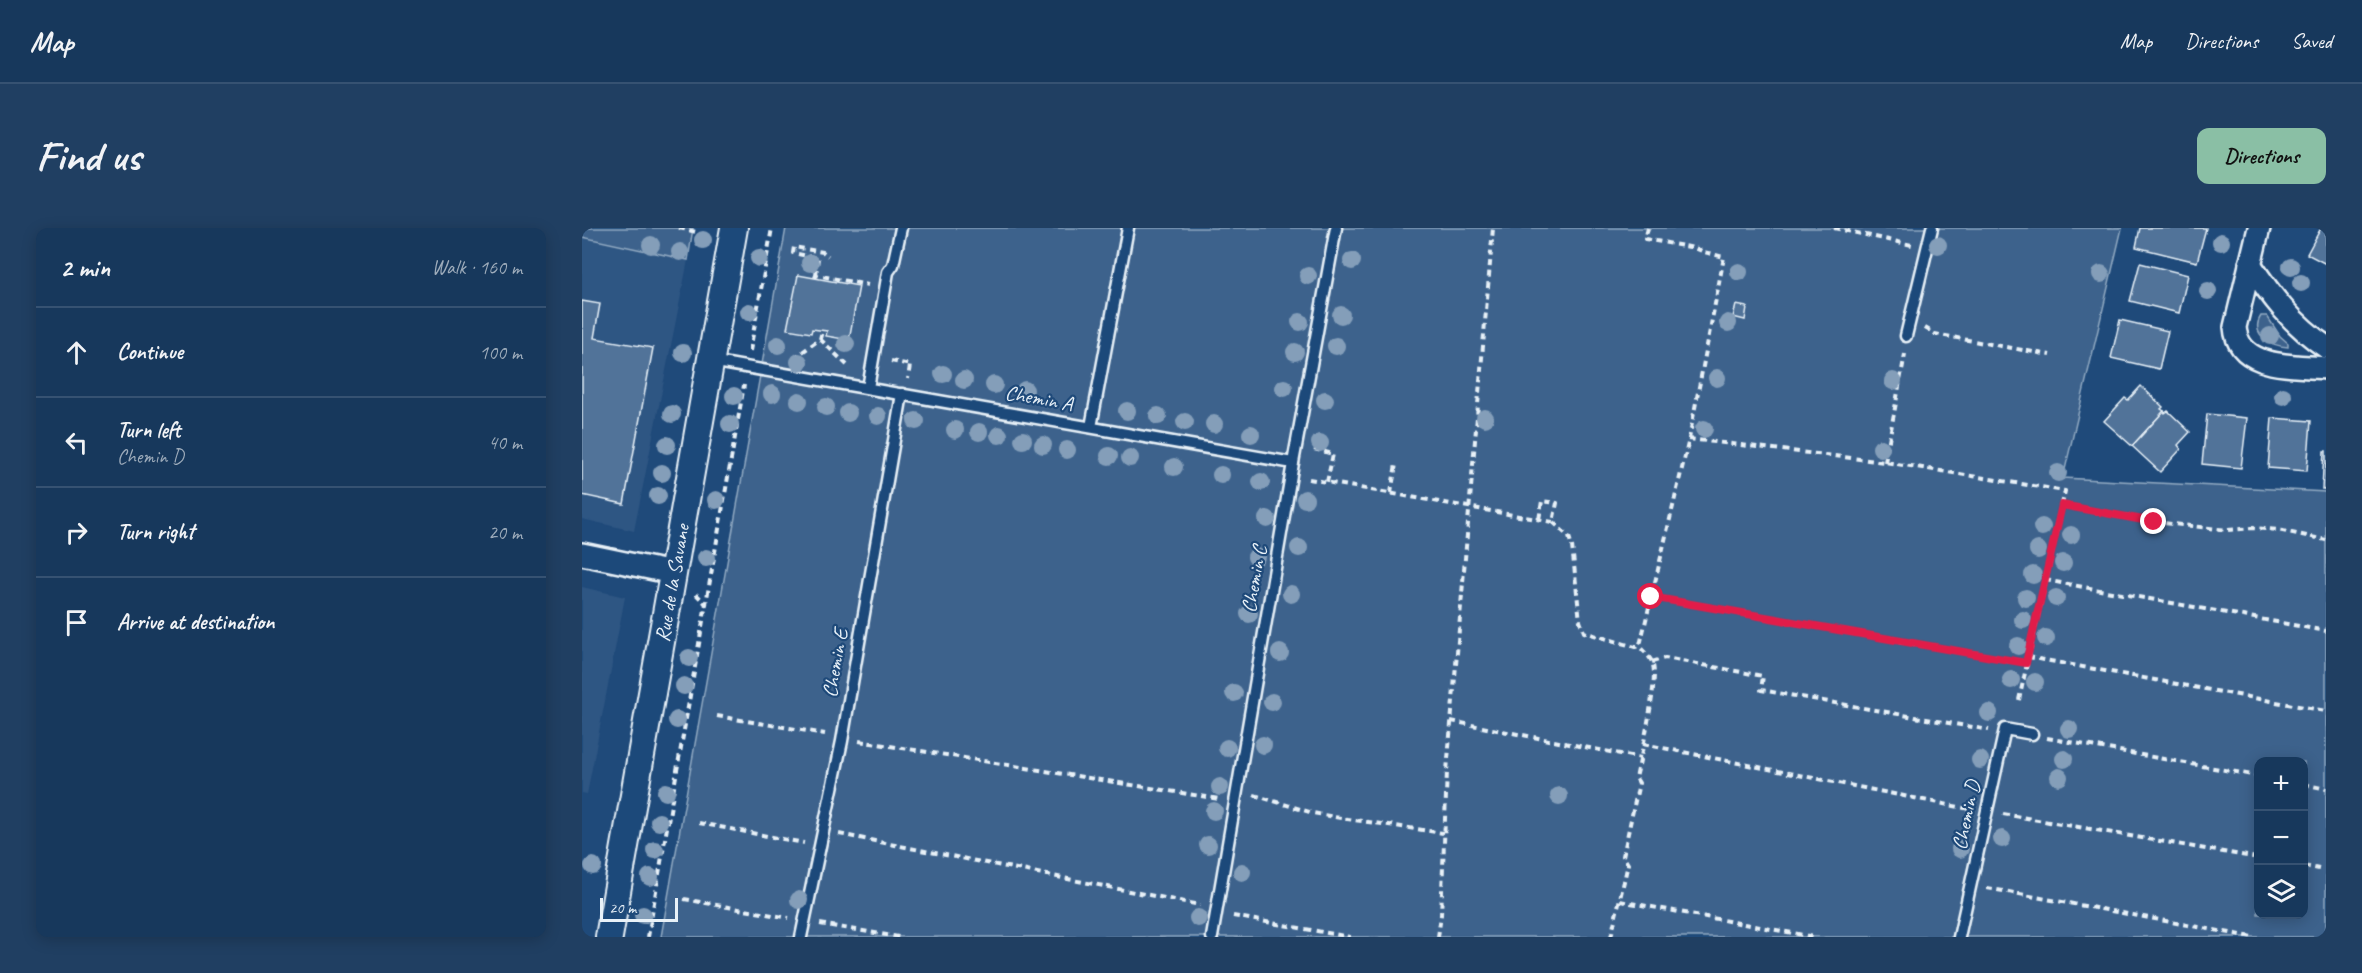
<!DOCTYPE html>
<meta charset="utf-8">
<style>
body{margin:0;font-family:Caveat,sans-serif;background:#203f62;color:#f1f3f6}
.controls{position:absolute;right:18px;bottom:18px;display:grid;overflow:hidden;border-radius:12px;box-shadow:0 3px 15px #0003}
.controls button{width:54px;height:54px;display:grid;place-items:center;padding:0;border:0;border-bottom:2px solid #365272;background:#17385c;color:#f1f3f6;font:30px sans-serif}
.scale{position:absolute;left:18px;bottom:15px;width:78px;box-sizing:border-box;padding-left:6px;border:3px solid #e8f1f8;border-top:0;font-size:16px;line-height:21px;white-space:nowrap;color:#e8f1f8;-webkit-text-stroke:4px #1f4a7a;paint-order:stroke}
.stop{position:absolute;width:18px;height:18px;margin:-14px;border:4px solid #e11d48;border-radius:50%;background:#fff}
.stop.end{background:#e11d48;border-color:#fff;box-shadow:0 2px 6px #0008}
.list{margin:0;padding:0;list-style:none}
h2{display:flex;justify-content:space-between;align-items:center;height:78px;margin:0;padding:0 24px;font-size:26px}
h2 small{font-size:20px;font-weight:400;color:#9eacbb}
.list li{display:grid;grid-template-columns:39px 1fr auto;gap:18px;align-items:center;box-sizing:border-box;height:90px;padding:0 24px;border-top:2px solid #365272}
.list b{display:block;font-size:22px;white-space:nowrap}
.list p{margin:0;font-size:20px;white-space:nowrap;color:#9eacbb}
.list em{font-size:20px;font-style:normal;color:#9eacbb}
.icon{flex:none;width:33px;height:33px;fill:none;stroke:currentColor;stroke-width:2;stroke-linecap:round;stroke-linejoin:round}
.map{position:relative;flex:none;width:1744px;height:709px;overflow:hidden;border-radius:12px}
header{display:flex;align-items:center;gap:36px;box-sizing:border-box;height:84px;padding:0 30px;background:#17385c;border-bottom:2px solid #365272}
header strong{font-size:28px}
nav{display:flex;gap:33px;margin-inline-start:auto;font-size:21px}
.intro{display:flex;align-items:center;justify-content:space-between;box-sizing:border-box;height:144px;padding:0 36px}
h1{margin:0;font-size:42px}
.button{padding:15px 27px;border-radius:12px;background:#8abfa5;color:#111;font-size:21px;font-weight:700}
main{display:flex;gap:36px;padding:0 36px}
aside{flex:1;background:#17385c;border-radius:12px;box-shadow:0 3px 15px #0003}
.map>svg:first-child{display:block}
.built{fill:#2e5683}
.green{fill:#3c628c;stroke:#92aac2;stroke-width:1.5;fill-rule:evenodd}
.building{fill:#517399;stroke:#e8f1f8;stroke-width:1.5}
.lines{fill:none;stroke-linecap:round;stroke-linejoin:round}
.service-casing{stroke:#e8f1f8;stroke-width:15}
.minor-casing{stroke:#e8f1f8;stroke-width:26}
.tertiary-casing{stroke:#e8f1f8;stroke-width:30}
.path{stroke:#e8f1f8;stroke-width:4;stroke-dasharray:6 4.5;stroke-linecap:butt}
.service{stroke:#1f4a7a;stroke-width:10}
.minor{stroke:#1f4a7a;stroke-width:21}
.tertiary{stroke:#1f4a7a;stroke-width:26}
.tree{fill:#849eb9}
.route{stroke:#e11d48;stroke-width:8}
.labels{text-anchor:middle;stroke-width:4.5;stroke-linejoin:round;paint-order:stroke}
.street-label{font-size:21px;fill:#e8f1f8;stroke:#1f4a7a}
</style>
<header>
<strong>Map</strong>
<nav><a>Map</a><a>Directions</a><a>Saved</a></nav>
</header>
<div class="intro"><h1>Find us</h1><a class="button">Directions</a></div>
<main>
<aside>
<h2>2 min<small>Walk · 160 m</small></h2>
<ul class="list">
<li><svg class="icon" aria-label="ahead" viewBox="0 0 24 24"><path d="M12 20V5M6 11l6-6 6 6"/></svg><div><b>Continue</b></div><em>100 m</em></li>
<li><svg class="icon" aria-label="left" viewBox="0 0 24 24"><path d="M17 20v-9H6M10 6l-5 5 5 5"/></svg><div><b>Turn left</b><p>Chemin D</p></div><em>40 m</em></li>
<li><svg class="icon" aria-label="right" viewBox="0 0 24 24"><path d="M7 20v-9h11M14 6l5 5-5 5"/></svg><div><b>Turn right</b></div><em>20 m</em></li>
<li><svg class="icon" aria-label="arrive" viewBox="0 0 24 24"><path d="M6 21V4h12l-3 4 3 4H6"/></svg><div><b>Arrive at destination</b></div></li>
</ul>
</aside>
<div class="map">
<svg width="1744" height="709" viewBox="0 0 1744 709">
<rect width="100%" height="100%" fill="#1f4a7a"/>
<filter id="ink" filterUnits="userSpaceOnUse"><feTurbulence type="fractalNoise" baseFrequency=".0167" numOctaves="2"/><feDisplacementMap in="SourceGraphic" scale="12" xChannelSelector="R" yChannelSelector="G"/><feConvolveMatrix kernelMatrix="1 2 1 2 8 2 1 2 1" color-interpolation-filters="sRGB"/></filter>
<g filter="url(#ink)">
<g class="built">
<path d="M0 9 106 32 52 303 0 291Z"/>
<path d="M0 359 43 369 5 566 0 565Z"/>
</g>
<g class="green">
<path d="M0 0H111L106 32 0 9Z"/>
<path d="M204 0H1540L1481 250 1744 264V709H79ZM1676 534H1722V686H1676Z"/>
<path d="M1679 88H1685L1698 108 1706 115V119C1690 118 1667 107 1679 88Z"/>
</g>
<g class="building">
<path d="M1558 0H1624L1615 34 1554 19Z"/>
<path d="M1739 0H1744V36L1725 26Z"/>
<path d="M1558 35 1606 47 1597 85 1548 73Z"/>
<path d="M216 47 277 58 267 112 244 108 245 103 230 101 229 105 205 101Z"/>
<path d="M0 73 18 76 12 110 71 120 42 276 0 267Z"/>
<path d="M1154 77 1165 79 1163 92 1151 89Z"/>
<path d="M1538 92 1586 103 1577 141 1529 130Z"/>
<path d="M1559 158 1581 179 1579 181 1582 183 1550 218 1522 193 1543 170 1546 172Z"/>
<path d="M1582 183 1583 185 1586 183 1608 204 1596 217 1599 221 1578 244 1550 218Z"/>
<path d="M1625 186 1665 190 1659 240 1620 236Z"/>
<path d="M1690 190 1729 193 1725 243 1686 240Z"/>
<path d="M1742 223H1744V261H1740Z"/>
</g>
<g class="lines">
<defs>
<g id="service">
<path d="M1324 108 1350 0"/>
<path d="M129 133 711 235"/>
<path d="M286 160 306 44 311 37 319 0"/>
<path d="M509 199 546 0"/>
<path d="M219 709 260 513 320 166"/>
<path d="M630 709 711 235 754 0"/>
<path d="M1377 709 1423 501 1450 506"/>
</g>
<g id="minor">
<path d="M1677 0 1653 99C1656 142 1712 137 1744 140"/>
<path d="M1668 36C1689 68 1711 97 1744 119"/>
<path d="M0 326 91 345"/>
</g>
<path id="tertiary" d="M27 709 152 0"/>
</defs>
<use href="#service" class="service-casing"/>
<use href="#minor" class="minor-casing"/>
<use href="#tertiary" class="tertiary-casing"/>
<g class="path">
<path d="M97 0 114 4"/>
<path d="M1066 0 1063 11 1113 20 1122 24 1142 29 1107 211"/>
<path d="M1252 0 1330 17"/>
<path d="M234 47 236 30 211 25 212 19 241 24 246 28"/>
<path d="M233 50 234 47 286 57"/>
<path d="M1343 100 1353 106 1468 127"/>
<path d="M238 111 267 139"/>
<path d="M168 123 190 0"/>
<path d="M212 130 238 111 240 103"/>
<path d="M309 133 328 137 326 151"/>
<path d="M732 221 751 226 745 254"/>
<path d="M1303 234 1323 126"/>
<path d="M727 251 971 294 975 275 960 273 957 292"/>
<path d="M809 265 814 236"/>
<path d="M1480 277 1572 294 1646 302 1671 300 1696 302 1744 312"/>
<path d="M971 294 987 309 990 318 998 393 1002 404 1053 419 1057 418 1059 413 1107 211 1303 234 1483 263 1437 472"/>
<path d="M1463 352 1744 403"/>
<path d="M114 366 125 377"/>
<path d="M1069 369 1445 435"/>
<path d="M1446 429 1744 483"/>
<path d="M1070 434 1083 430 1181 448 1179 462 1407 502"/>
<path d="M135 488 243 506"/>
<path d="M869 493 1059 530"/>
<path d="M1465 510 1676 548"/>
<path d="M277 513 637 571"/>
<path d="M1061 516 1387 581"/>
<path d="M1722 556 1744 561"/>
<path d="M672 567 731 585 752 589 861 605"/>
<path d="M1421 586 1676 630"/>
<path d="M117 595 222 615"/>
<path d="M257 606 618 677"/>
<path d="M1722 638 1737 641"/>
<path d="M1405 660 1670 709"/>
<path d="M102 671 207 690"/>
<path d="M1038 673 1232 709"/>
<path d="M651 688 768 709"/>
<path d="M238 696 317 709"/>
<path d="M66 709 162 157"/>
<path d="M856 709 859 687 865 543 911 0"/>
<path d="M1029 709 1046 636 1041 628 1057 555 1054 550C1059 528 1076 456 1071 437 1069 429 1062 424 1057 418"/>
</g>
<use href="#service" class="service"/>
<use href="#minor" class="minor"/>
<use href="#tertiary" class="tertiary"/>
</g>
<g class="tree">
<circle cx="121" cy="12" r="9"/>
<circle cx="1639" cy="14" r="9"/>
<circle cx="69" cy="17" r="9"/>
<circle cx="1356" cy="17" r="9"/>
<circle cx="98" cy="24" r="9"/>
<circle cx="177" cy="30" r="9"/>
<circle cx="770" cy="33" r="9"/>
<circle cx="228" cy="35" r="9"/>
<circle cx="1709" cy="39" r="9"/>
<circle cx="1157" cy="44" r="9"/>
<circle cx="1519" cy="46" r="9"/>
<circle cx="726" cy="48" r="9"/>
<circle cx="1719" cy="55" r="9"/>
<circle cx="1626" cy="63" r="9"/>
<circle cx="167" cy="84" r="9"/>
<circle cx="759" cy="87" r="9"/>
<circle cx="718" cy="94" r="9"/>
<circle cx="1146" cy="95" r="9"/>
<circle cx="1688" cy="108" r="9"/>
<circle cx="264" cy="116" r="9"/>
<circle cx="196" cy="117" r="9"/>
<circle cx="754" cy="118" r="9"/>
<circle cx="713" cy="124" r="9"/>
<circle cx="101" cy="125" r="9"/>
<circle cx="217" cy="134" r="9"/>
<circle cx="361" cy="146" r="9"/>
<circle cx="1135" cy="150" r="9"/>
<circle cx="382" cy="152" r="9"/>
<circle cx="1311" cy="153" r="9"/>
<circle cx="412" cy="157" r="9"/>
<circle cx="702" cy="160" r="9"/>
<circle cx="443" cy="162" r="9"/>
<circle cx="190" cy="166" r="9"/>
<circle cx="152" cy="168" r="9"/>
<circle cx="1701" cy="168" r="9"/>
<circle cx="743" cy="172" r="9"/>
<circle cx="217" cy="173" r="9"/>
<circle cx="244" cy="179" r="9"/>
<circle cx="545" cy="183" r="9"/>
<circle cx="266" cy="185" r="9"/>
<circle cx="90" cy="186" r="9"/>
<circle cx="296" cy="188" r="9"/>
<circle cx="576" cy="188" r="9"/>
<circle cx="903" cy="190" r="9"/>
<circle cx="334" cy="193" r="9"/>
<circle cx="603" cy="194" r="9"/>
<circle cx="148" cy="196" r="9"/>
<circle cx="632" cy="196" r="9"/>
<circle cx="1122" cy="201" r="9"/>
<circle cx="373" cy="202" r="9"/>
<circle cx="397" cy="204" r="9"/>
<circle cx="669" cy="206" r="9"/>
<circle cx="417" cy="207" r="9"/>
<circle cx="441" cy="212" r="9"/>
<circle cx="738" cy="215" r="9"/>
<circle cx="85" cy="217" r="9"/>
<circle cx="461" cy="217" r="9"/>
<circle cx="1299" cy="220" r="9"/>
<circle cx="485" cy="222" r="9"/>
<circle cx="527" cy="228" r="9"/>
<circle cx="548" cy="230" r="9"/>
<circle cx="592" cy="239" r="9"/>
<circle cx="80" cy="245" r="9"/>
<circle cx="1476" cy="245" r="9"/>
<circle cx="639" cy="247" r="9"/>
<circle cx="679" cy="254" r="9"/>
<circle cx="76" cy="268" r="9"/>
<circle cx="723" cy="271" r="9"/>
<circle cx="134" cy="272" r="9"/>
<circle cx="685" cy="291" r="9"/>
<circle cx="1460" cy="299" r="9"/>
<circle cx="1489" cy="307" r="9"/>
<circle cx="717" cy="320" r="9"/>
<circle cx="1456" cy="322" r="9"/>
<circle cx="674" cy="329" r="9"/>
<circle cx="124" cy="330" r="9"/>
<circle cx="1481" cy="335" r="9"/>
<circle cx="1451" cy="347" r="9"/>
<circle cx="709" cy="366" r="9"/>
<circle cx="1444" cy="370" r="9"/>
<circle cx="1474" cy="370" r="9"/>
<circle cx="667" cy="386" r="9"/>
<circle cx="1441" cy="392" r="9"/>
<circle cx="1464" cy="410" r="9"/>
<circle cx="1436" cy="418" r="9"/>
<circle cx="698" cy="425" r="9"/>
<circle cx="107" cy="430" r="9"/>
<circle cx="1429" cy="452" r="9"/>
<circle cx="1453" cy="454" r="9"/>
<circle cx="102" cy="458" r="9"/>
<circle cx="652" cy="465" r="9"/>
<circle cx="690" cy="474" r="9"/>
<circle cx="1407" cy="485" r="9"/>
<circle cx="95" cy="492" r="9"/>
<circle cx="1487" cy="501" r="9"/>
<circle cx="681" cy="517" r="9"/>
<circle cx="645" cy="520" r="9"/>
<circle cx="1482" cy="531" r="9"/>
<circle cx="1398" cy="532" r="9"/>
<circle cx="1477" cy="549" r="9"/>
<circle cx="638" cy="559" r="9"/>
<circle cx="84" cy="564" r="9"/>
<circle cx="977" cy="568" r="9"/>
<circle cx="632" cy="583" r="9"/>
<circle cx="77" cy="594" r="9"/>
<circle cx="1420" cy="611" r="9"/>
<circle cx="626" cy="617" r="9"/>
<circle cx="1378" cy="621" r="9"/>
<circle cx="73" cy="622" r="9"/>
<circle cx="11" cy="638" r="9"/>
<circle cx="660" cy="644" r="9"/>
<circle cx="68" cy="649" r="9"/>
<circle cx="217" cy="672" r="9"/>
<circle cx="61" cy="687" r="9"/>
<circle cx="616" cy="690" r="9"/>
</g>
</g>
<g class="lines" filter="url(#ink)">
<path class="route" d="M1069 369 1444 435 1480 277 1572 294"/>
</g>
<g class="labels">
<g class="street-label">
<text transform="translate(457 170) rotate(10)" y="7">Chemin A</text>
<text transform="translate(672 351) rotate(-80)" y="7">Chemin C</text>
<text transform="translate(90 355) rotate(-80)" y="7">Rue de la Savane</text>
<text transform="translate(253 435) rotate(-80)" y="7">Chemin E</text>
<text transform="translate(1384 587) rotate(-78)" y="7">Chemin D</text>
</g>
</g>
</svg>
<div class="controls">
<button>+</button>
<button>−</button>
<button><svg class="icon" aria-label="layers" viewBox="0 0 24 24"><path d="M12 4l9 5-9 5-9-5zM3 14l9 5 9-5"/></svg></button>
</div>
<div class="scale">20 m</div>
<div class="stop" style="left:1069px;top:369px"></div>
<div class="stop end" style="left:1572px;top:294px"></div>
</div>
</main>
